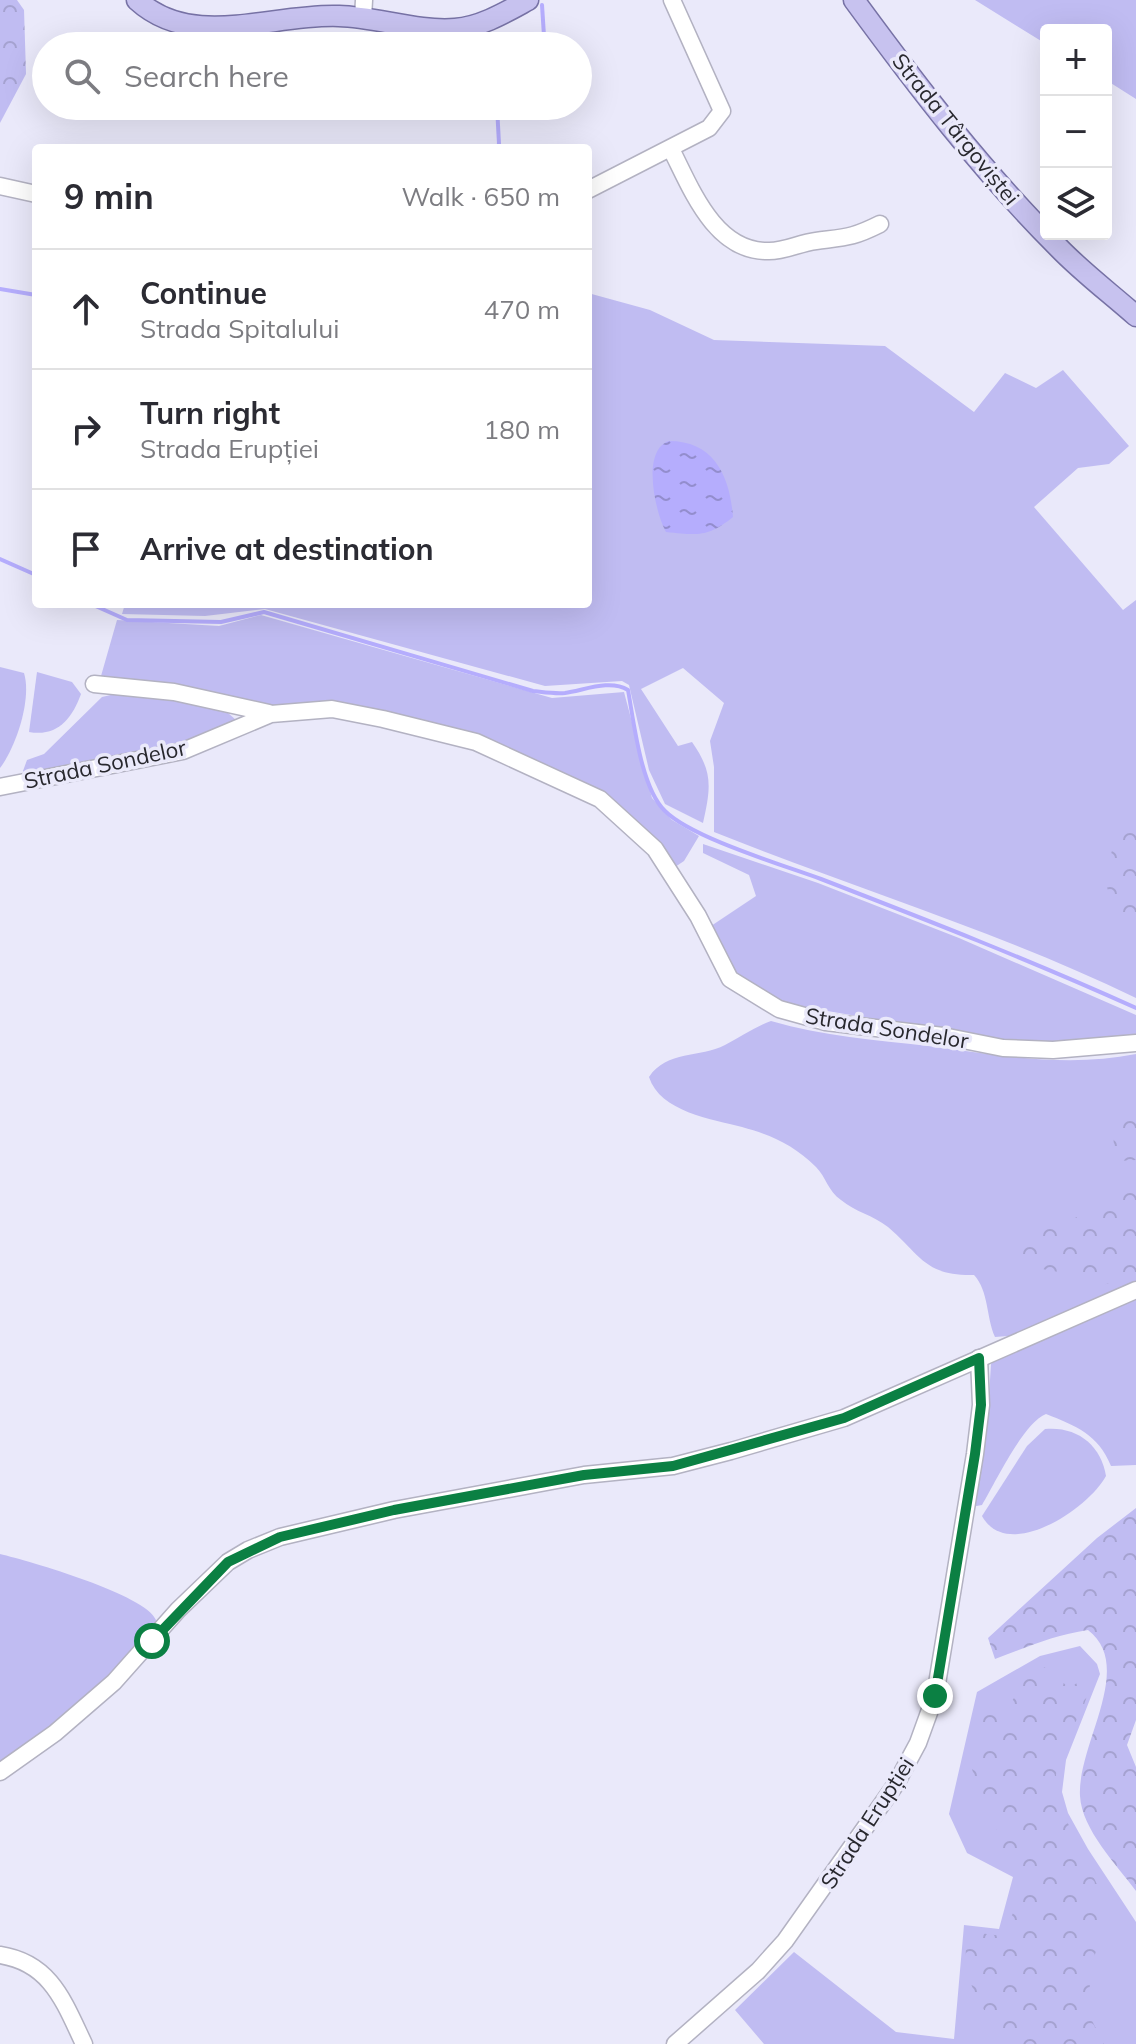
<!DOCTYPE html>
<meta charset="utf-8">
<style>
body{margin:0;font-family:Mulish,sans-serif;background:#f7f7f7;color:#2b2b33}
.controls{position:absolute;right:24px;top:24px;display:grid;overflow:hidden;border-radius:8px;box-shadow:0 8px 32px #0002}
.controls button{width:72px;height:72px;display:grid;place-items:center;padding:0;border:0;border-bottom:2px solid #e1e1e2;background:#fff;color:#2b2b33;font:40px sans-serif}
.stop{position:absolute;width:24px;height:24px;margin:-18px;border:6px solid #0b8043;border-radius:50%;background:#fff}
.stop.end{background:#0b8043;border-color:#fff;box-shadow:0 2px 8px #0008}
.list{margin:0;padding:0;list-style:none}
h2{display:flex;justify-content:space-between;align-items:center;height:104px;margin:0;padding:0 32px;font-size:34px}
h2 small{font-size:26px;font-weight:400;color:#7c7c81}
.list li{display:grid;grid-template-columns:52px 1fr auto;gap:24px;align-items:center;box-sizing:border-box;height:120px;padding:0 32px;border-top:2px solid #e1e1e2}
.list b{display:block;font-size:30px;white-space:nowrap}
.list p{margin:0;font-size:26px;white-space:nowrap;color:#7c7c81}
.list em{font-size:26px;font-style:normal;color:#7c7c81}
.icon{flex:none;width:44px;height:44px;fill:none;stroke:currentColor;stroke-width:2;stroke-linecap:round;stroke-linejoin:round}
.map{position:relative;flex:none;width:1136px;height:2044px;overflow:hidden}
.search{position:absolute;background:#fff;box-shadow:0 8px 32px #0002;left:32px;top:32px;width:560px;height:88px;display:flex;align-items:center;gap:20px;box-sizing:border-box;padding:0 28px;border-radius:44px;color:#7c7c81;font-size:30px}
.panel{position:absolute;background:#fff;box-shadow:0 8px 32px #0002;left:32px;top:144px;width:560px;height:464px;border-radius:8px}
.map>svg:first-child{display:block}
.grass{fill:#c0bcf2}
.forest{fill:url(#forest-crowns)}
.water{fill:url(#water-ripples)}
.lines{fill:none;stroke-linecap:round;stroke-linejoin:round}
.stream{stroke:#b5adfd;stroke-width:4}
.minor-casing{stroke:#b3b2c2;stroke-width:19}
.major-casing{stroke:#7772a5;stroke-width:23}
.minor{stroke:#fff;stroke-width:16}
.major{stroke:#c7c2ef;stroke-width:20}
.route{stroke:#0b8043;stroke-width:10}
.labels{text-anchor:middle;stroke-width:7;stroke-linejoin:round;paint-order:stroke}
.street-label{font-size:22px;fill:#28282e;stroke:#eae9fa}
</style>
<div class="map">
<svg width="1136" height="2044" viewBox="0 0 1136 2044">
<defs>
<pattern id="forest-crowns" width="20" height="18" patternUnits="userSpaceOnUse" patternTransform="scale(2)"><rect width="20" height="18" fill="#c0bcf2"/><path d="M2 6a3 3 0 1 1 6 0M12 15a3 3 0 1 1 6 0" fill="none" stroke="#a5a2d0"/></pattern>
<pattern id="water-ripples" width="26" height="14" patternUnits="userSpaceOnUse" patternTransform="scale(2)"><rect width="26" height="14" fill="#b5adfd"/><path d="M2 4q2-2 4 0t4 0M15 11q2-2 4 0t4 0" fill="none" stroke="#938dcd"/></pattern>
</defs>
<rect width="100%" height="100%" fill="#eae9fa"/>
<g class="grass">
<path d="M975 0H1136V99L1106 80V30H1046V44Z"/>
<path d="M588 293 650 310 714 340 885 346 974 412 1005 373 1036 388 1063 370 1129 446 1109 464 1078 468 1034 507 1123 610 1136 600V998C1000 932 854 888 714 832V767L710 741 724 703 683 668 641 689 678 746 692 742C713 772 711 787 703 823L665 804 649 770 629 685 622 681 545 686 265 609 205 616 122 614 125 604H588Z"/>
<path d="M261 615 552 698 624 692 652 798 672 820 699 836 684 861 675 867 584 783 358 709H281L103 680 101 676 117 620 219 626Z"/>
<path d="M0 667 24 673C32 699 16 747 0 768Z"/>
<path d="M37 672 72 682 81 694C72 719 57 737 29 732Z"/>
<path d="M115 694 148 695 228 713 236 720 183 746 26 776 23 771 27 760 44 754 102 697Z"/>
<path d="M703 844 818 883 959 938 1136 1015V1038L1022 1044 792 1005 770 999 735 975 708 928 756 896 749 875 703 853Z"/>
<path d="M771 1021C823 1036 876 1040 928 1046 997 1055 1067 1068 1136 1054V1285L1020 1335 995 1337C986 1317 989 1291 974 1275 924 1276 921 1255 888 1227 873 1215 855 1212 841 1200 828 1191 826 1177 816 1167 794 1145 771 1135 742 1127 712 1119 660 1112 649 1077 667 1050 700 1058 725 1045 741 1037 754 1027 771 1021Z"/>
<path d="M1136 1297V1465L1111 1466C1098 1434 1076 1426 1046 1414 1024 1422 995 1483 982 1505L971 1507 987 1428 991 1364 999 1355Z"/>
<path d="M1045 1429C1077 1426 1101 1445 1106 1476 1089 1508 1008 1563 982 1516L1027 1446Z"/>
<path d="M0 1554C29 1561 147 1595 156 1620 149 1656 33 1742 0 1767Z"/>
<path d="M1080 1646 1097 1664 1100 1674 1066 1760 1062 1792 1068 1813 1088 1849 1136 1922V2044H764L735 2010 794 1952 896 2032 954 2039 964 1925 999 1929 1013 1877 967 1853 949 1814 977 1692 1040 1656Z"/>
</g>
<g class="forest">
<path d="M0 0H17L24 10 26 74 0 123Z"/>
<path d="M1136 818V934L1132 936 1120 928 1105 881 1117 828Z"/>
<path d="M1136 1114V1160L1119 1161 1114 1153 1113 1121Z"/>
<path d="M1136 1179V1274L1088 1290 1070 1274 1025 1266 1019 1243 1024 1232C1049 1228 1073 1222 1094 1207 1109 1196 1119 1185 1136 1179Z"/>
<path d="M1136 1508V1720L1127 1745 1136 1767V1891C1117 1865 1082 1830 1080 1796 1077 1744 1136 1667 1088 1630 1054 1635 1027 1647 995 1659L988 1638 1097 1538Z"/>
<path d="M1046 1667 1068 1687 1087 1679 1092 1682 1081 1713 1061 1745 1056 1775 1064 1815 1103 1897 1102 1934 1091 1966 1088 2013 1104 2044H1007C986 2013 951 1970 972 1932L1002 1936C1025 1889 1031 1878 988 1845L992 1834 1000 1827C992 1801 972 1784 969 1755L981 1742C976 1727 977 1717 989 1706L1003 1713 1014 1698 1017 1678Z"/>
</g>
<path class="water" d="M669 441C714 441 730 476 733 517 707 538 697 535 666 532 655 512 641 450 669 441Z"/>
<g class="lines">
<g class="stream">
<path d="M520 46 544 36 542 5"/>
<path d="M497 148 499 144 497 106"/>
<path d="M0 289 36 295"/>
<path d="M0 559 36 575"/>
<path d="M91 604 127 620 221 622 264 612 533 691C543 692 555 694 565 693 585 690 610 679 628 690 634 723 641 788 665 811 692 838 783 865 821 879 927 920 1032 961 1136 1008"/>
</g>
<defs>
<g id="minor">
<path d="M363 18 364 0"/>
<path d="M671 149C691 188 714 251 767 251 784 252 799 243 816 241 846 237 852 238 880 224"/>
<path d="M0 186 36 194"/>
<path d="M588 190 709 128 722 111 672 0"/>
<path d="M94 684 174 692 269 713"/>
<path d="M0 787 183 751 271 714 332 709 383 719 476 742 600 799 655 849 698 916 730 979 779 1009 826 1022 943 1036 1003 1048 1053 1050 1136 1043"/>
<path d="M0 1772 55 1733 114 1682 178 1610 228 1562 248 1550 280 1537 394 1510 584 1475 673 1466 731 1451 844 1418 1136 1290"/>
<path d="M0 1955C51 1963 64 2002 84 2044"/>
<path d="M675 2044 758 1971 785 1941 896 1784 918 1743 935 1696 975 1454 981 1405 979 1358"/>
</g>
<g id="major">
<path d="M137 0C193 51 272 13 339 16 377 17 417 32 455 29 481 27 506 12 528 0"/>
<path d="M854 0C917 86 982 171 1058 247 1082 272 1110 293 1136 316"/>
</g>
</defs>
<use href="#minor" class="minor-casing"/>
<use href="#major" class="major-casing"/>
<use href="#minor" class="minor"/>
<use href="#major" class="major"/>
</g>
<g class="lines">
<path class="route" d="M152 1641 228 1562 280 1537 394 1510 584 1475 673 1466 844 1418 979 1358 981 1405 975 1454 935 1696"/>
</g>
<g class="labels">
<g class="street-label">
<text transform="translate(956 129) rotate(51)" y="8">Strada Târgoviștei</text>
<text transform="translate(105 764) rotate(-12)" y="8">Strada Sondelor</text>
<text transform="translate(887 1028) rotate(9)" y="8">Strada Sondelor</text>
<text transform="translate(867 1823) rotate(-57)" y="8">Strada Erupției</text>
</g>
</g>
</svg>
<div class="controls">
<button>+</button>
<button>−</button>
<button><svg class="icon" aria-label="layers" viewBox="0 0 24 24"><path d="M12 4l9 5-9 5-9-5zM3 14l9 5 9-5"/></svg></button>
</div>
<div class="stop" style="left:152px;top:1641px"></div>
<div class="stop end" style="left:935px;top:1696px"></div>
<div class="search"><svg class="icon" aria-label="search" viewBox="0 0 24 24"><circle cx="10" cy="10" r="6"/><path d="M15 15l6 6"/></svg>Search here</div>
<section class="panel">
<h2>9 min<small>Walk · 650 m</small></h2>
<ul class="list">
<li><svg class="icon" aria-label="ahead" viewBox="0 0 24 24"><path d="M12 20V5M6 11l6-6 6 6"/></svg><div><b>Continue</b><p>Strada Spitalului</p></div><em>470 m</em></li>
<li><svg class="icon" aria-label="right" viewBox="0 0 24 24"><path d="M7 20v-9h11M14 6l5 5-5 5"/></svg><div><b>Turn right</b><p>Strada Erupției</p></div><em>180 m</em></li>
<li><svg class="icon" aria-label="arrive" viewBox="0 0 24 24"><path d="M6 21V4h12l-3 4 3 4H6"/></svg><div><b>Arrive at destination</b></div></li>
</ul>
</section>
</div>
